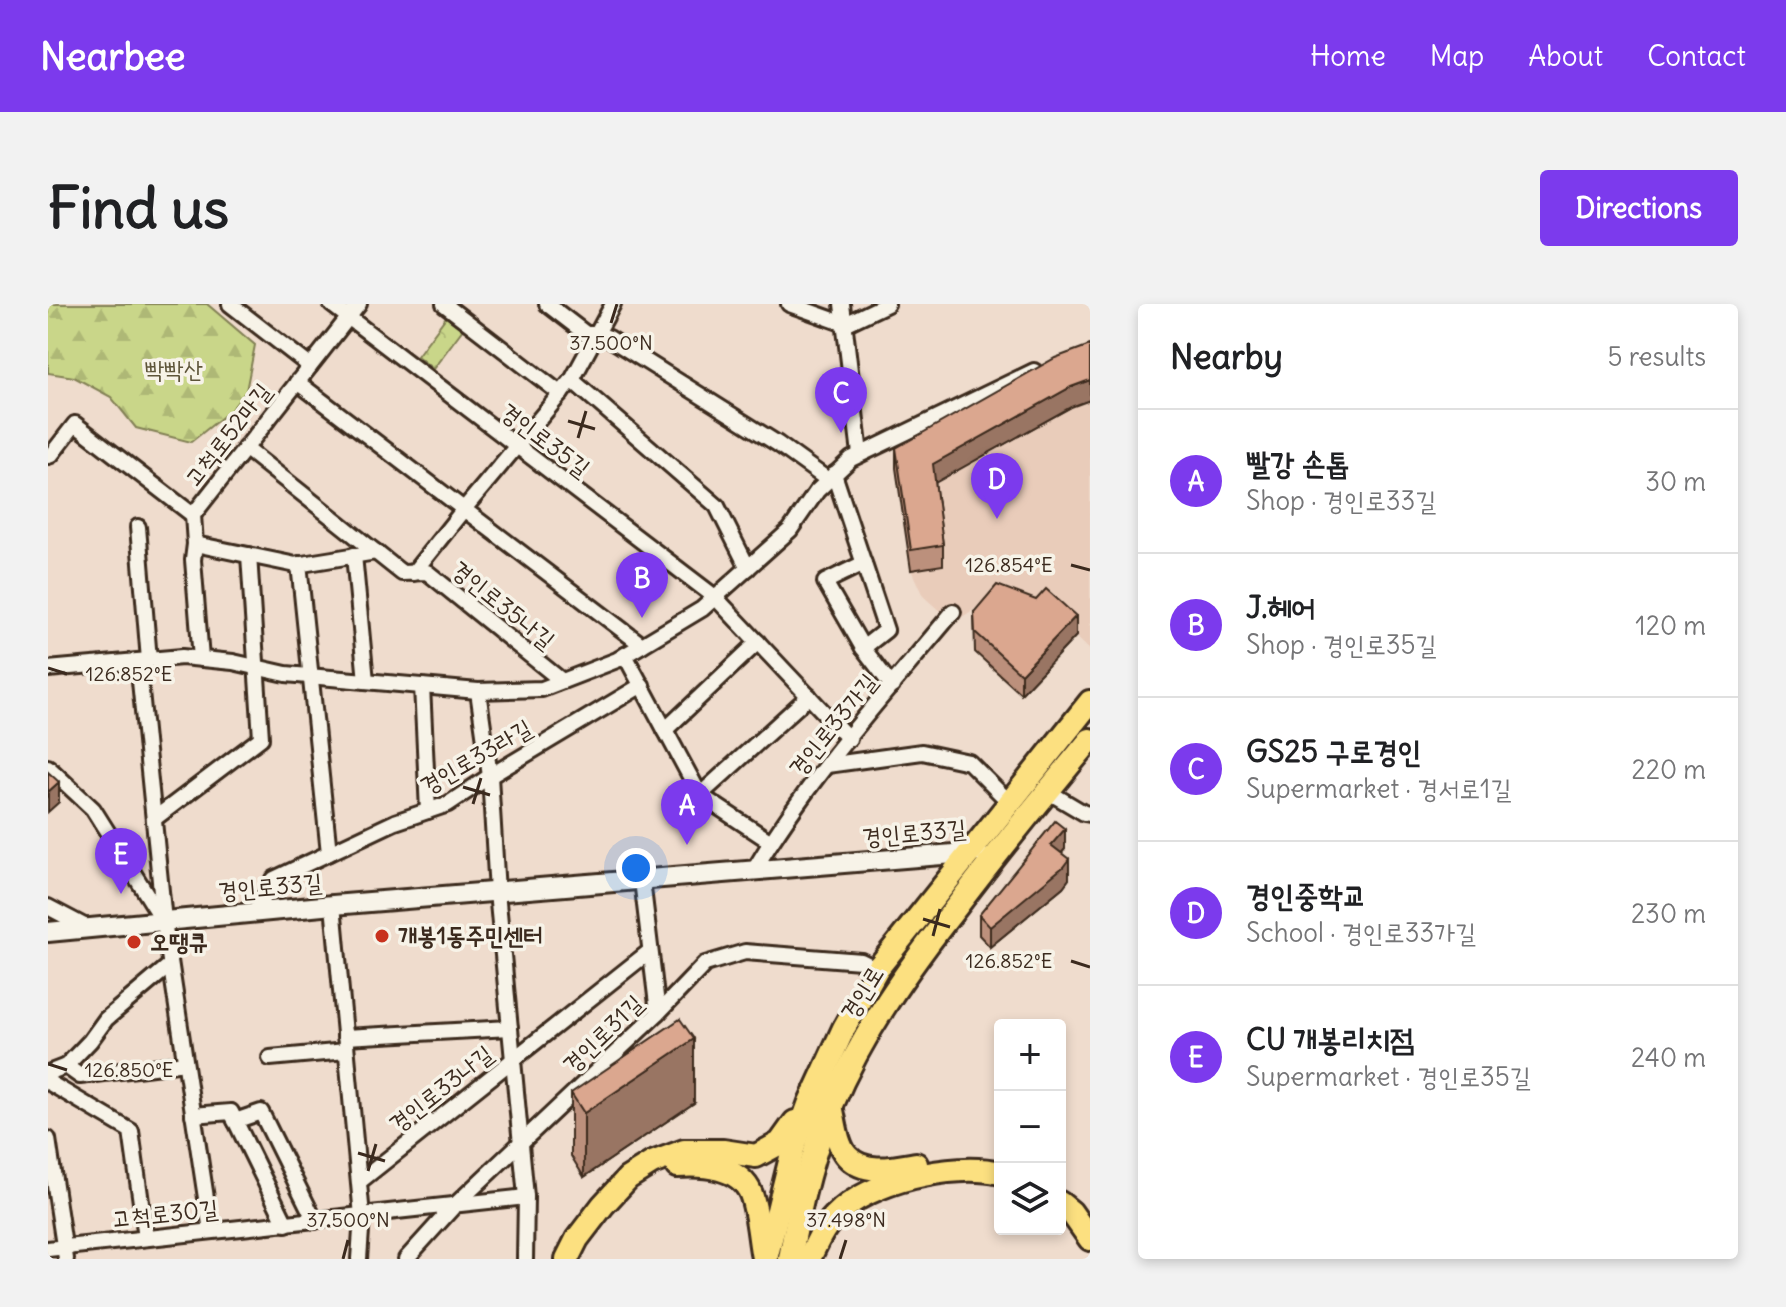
<!DOCTYPE html>
<meta charset="utf-8">
<style>
body{margin:0;font-family:Delius,"Poor Story",sans-serif;background:#f2f2f2;color:#202124}
.controls{position:absolute;right:24px;bottom:24px;display:grid;overflow:hidden;border-radius:8px;box-shadow:0 4px 12px #0003}
.controls button{width:72px;height:72px;display:grid;place-items:center;padding:0;border:0;border-bottom:2px solid #e0e0e0;background:#fff;color:#202124;font:40px sans-serif}
.you{position:absolute;left:588px;top:564px;width:28px;height:28px;margin:-20px;border:6px solid #fff;border-radius:50%;background:#1a73e8;box-shadow:0 0 0 12px #1a73e833}
.badge{display:grid;place-items:center;width:52px;height:52px;border-radius:50%;background:#7c3aed;color:#fff;font-size:26px;font-weight:700}
.pin{position:absolute;translate:-50% -66px;filter:drop-shadow(0 2px 4px #0008)}
.pin::after{content:'';position:absolute;top:42px;width:28px;height:24px;background:inherit;clip-path:polygon(0 0,100% 0,50% 100%)}
.list{margin:0;padding:0;list-style:none}
h2{display:flex;justify-content:space-between;align-items:center;height:104px;margin:0;padding:0 32px;font-size:34px}
h2 small{font-size:26px;font-weight:400;color:#757577}
.list li{display:grid;grid-template-columns:52px 1fr auto;gap:24px;align-items:center;box-sizing:border-box;height:144px;padding:0 32px;border-top:2px solid #e0e0e0}
.list b{display:block;font-size:30px;white-space:nowrap}
.list p{margin:0;font-size:26px;white-space:nowrap;color:#757577}
.list em{font-size:26px;font-style:normal;color:#757577}
.icon{flex:none;width:44px;height:44px;fill:none;stroke:currentColor;stroke-width:2;stroke-linecap:round;stroke-linejoin:round}
.map{position:relative;flex:none;width:1042px;height:955px;overflow:hidden;border-radius:8px}
header{display:flex;align-items:center;gap:48px;box-sizing:border-box;height:112px;padding:0 40px;background:#7c3aed;color:#fff}
header strong{font-size:38px}
nav{display:flex;gap:44px;margin-inline-start:auto;font-size:28px}
.intro{display:flex;align-items:center;justify-content:space-between;box-sizing:border-box;height:192px;padding:0 48px}
h1{margin:0;font-size:56px}
.button{padding:20px 36px;border-radius:8px;background:#7c3aed;color:#fff;font-size:28px;font-weight:700}
main{display:flex;gap:48px;padding:0 48px}
aside{flex:1;background:#fff;border-radius:8px;box-shadow:0 4px 12px #0003}
.map>svg:first-child{display:block}
.built{fill:#e9ccba}
.forest{fill:url(#forest-firs);stroke:#828054;stroke-width:2}
.park{fill:url(#park-crowns);stroke:#828054;stroke-width:2}
.lines{fill:none;stroke-linecap:round;stroke-linejoin:round}
.minor-casing{stroke:#3b2a1e;stroke-width:20}
.tertiary-casing{stroke:#3b2a1e;stroke-width:24}
.primary-casing{stroke:#3b2a1e;stroke-width:28}
.minor{stroke:#f7f3e8;stroke-width:14}
.tertiary{stroke:#f7f3e8;stroke-width:18}
.primary{stroke:#fce080;stroke-width:22}
.wall{fill:#bc907b;stroke:#3b2a1e;stroke-width:2}
.shaded-wall{fill:#997564;stroke:#3b2a1e;stroke-width:2}
.building{fill:#dba78f;stroke:#3b2a1e;stroke-width:2}
.ticks{fill:none;stroke:#3b2a1e;stroke-width:3}
.poi-dot{fill:#c8321e;stroke:#f7f3e8;stroke-width:3}
.labels{text-anchor:middle;stroke-width:7;stroke-linejoin:round;paint-order:stroke}
.park-label{font-size:24px;fill:#5e5539;stroke:#f7f3e8}
.street-label{font-size:24px;fill:#3b2a1e;stroke:#f7f3e8}
.poi-label{font-size:24px;font-weight:bold;fill:#3b2a1e;stroke:#f7f3e8;text-anchor:start}
.ticks-label{font-size:20px;text-anchor:middle;fill:#3b2a1e;stroke:#f7f3e8;stroke-width:7;stroke-linejoin:round;paint-order:stroke}
</style>
<header>
<strong>Nearbee</strong>
<nav><a>Home</a><a>Map</a><a>About</a><a>Contact</a></nav>
</header>
<div class="intro"><h1>Find us</h1><a class="button">Directions</a></div>
<main>
<div class="map">
<svg width="1042" height="955" viewBox="0 0 1042 955">
<defs>
<pattern id="forest-firs" width="22" height="20" patternUnits="userSpaceOnUse" patternTransform="scale(2)"><rect width="22" height="20" fill="#c9d689"/><path d="M5 1l3.5 6h-7zM16 11l3.5 6h-7z" fill="#aeb876"/></pattern>
<pattern id="park-crowns" width="20" height="18" patternUnits="userSpaceOnUse" patternTransform="scale(2)"><rect width="20" height="18" fill="#c9d689"/><path d="M2 6a3 3 0 1 1 6 0M12 15a3 3 0 1 1 6 0" fill="none" stroke="#aeb876"/></pattern>
</defs>
<rect width="100%" height="100%" fill="#efdccd"/>
<filter id="ink" filterUnits="userSpaceOnUse"><feTurbulence type="fractalNoise" baseFrequency=".0125" numOctaves="2"/><feDisplacementMap in="SourceGraphic" scale="16" xChannelSelector="R" yChannelSelector="G"/><feConvolveMatrix kernelMatrix="1 2 1 2 8 2 1 2 1" color-interpolation-filters="sRGB"/></filter>
<g filter="url(#ink)">
<path class="built" d="M1042 56V346L993 300 951 289 905 319 875 292 863 266 848 164 1007 74Z"/>
<path class="forest" d="M0 0H159L207 41 198 87 183 106 143 138 88 124 63 93 26 73 0 69Z"/>
<path class="park" d="M398 13 415 25 385 65 369 52Z"/>
<g class="lines">
<defs>
<g id="minor">
<path d="M182 0 262 62"/>
<path d="M283 0 667 293 801 435"/>
<path d="M396 0 513 90"/>
<path d="M499 0 538 30H549L561 34 730 140 780 176"/>
<path d="M741 0 797 20 839 0"/>
<path d="M794 0 812 150"/>
<path d="M524 76 669 202 700 264"/>
<path d="M249 78 594 341"/>
<path d="M197 144 354 269 379 268 514 377"/>
<path d="M0 152 3 151 27 120 145 211 311 0"/>
<path d="M786 170 838 326 815 344"/>
<path d="M145 211 147 240 248 261 328 248"/>
<path d="M90 223 101 356"/>
<path d="M147 240 145 256 153 355"/>
<path d="M306 251 318 377"/>
<path d="M816 259 777 278 815 344 844 382"/>
<path d="M251 260 281 549"/>
<path d="M365 269 416 205 524 76 565 0"/>
<path d="M577 351 652 491 723 538"/>
<path d="M90 357 116 617 163 927"/>
<path d="M0 365 134 353 185 358 238 370 430 387 494 385 569 356 654 305 742 226 769 187 803 155 986 67"/>
<path d="M374 382 380 507"/>
<path d="M430 387 442 472 449 588 478 893 477 955"/>
<path d="M617 426 710 338"/>
<path d="M779 461 874 448 921 458 961 498"/>
<path d="M0 463 45 505 113 613"/>
<path d="M999 487 1036 509 1042 510"/>
<path d="M652 491 761 392"/>
<path d="M106 515 213 434 201 251"/>
<path d="M706 566C761 473 836 391 905 308"/>
<path d="M594 576 610 709"/>
<path d="M285 601 314 912 311 955"/>
<path d="M0 603 40 624"/>
<path d="M208 608 226 575 347 518 400 500 442 472 594 381"/>
<path d="M297 733 462 724"/>
<path d="M222 754 298 747"/>
<path d="M18 762 42 737 58 715 122 661"/>
<path d="M0 769 18 762 32 772 137 759"/>
<path d="M0 778 83 827 98 934"/>
<path d="M145 811 183 808 238 920"/>
<path d="M187 817 213 808 267 917"/>
<path d="M0 835 18 955"/>
<path d="M311 878 602 647"/>
<path d="M0 945 478 893"/>
<path d="M358 955 406 902 610 709 657 660 697 648 813 657 829 665"/>
</g>
<path id="tertiary" d="M0 628 285 601 930 548"/>
<g id="primary">
<path d="M783 802C787 817 788 840 799 852 816 871 846 864 868 860"/>
<path d="M629 862C654 860 692 862 703 890 710 909 711 933 715 954"/>
<path d="M1012 899 1023 908 1042 935"/>
<path d="M519 955 529 935 555 901 580 874 604 859 636 847H675L708 852 732 839 747 818"/>
<path d="M718 955 745 845 762 798 796 724 829 665 1042 398"/>
<path d="M742 955C751 903 763 852 783 803 814 729 860 664 909 602 952 545 997 490 1042 436"/>
<path d="M761 955C768 940 775 924 787 912 820 877 906 858 952 869"/>
</g>
</defs>
<use href="#minor" class="minor-casing"/>
<use href="#tertiary" class="tertiary-casing"/>
<use href="#primary" class="primary-casing"/>
<use href="#minor" class="minor"/>
<use href="#tertiary" class="tertiary"/>
<use href="#primary" class="primary"/>
</g>
<g class="wall">
<path d="M1023 103 887 178 895 241V261L863 266 848 164V144Z"/>
<path d="M926 308 1028 332 973 390 927 348Z"/>
<path d="M1017 545 1014 549 1021 575 1015 583 942 643 931 631V611Z"/>
<path d="M523 789 646 799 536 873 523 852Z"/>
</g>
<g class="shaded-wall">
<path d="M1042 76V96L1023 103 885 180V160L1023 83Z"/>
<path d="M1028 312V332L973 390V370Z"/>
<path d="M11 478V498L0 508V488Z"/>
<path d="M1017 525V545L1003 561V541Z"/>
<path d="M1021 555V575L1015 583 942 643V623Z"/>
<path d="M646 735V799L536 873V809Z"/>
</g>
<g class="building">
<path d="M1042 41V76L1023 83 885 160 895 241 863 246 848 144 1007 54Z"/>
<path d="M949 281 988 296 998 285 1028 312 973 370 927 328 926 308Z"/>
<path d="M0 468 11 478 0 488Z"/>
<path d="M1007 517 1017 525 1003 541 1021 555 1015 563 942 623 931 611Z"/>
<path d="M632 715 646 735 536 809 523 789Z"/>
</g>
</g>
<path class="ticks" d="M563 19 569 0M520 117 547 125M530 134 538 107M1023 261 1042 266M0 364 19 370M415 483 442 491M425 500 433 474M875 615 902 623M885 632 892 605M1023 657 1042 663M0 760 19 766M310 849 337 857M320 867 328 840M295 955 300 936M792 955 798 936"/>
<g class="poi-dot">
<circle cx="334" cy="632" r="8"/>
<circle cx="86" cy="638" r="8"/>
</g>
<g class="labels">
<g class="park-label">
<text x="126" y="74">빡빡산</text>
</g>
<g class="street-label">
<text transform="translate(180 131) rotate(-52)" y="8">고척로52마길</text>
<text transform="translate(497 136) rotate(37)" y="8">경인로35길</text>
<text transform="translate(455 301) rotate(39)" y="8">경인로35나길</text>
<text transform="translate(785 421) rotate(-51)" y="8">경인로33가길</text>
<text transform="translate(428 453) rotate(-30)" y="8">경인로33라길</text>
<text transform="translate(866 529) rotate(-5)" y="8">경인로33길</text>
<text transform="translate(222 583) rotate(-5)" y="8">경인로33길</text>
<text transform="translate(814 689) rotate(-58)" y="8">경인로</text>
<text transform="translate(555 730) rotate(-44)" y="8">경인로31길</text>
<text transform="translate(393 785) rotate(-38)" y="8">경인로33나길</text>
<text transform="translate(117 910) rotate(-6)" y="8">고척로30길</text>
</g>
<g class="poi-label">
<text x="350" y="640">개봉1동주민센터</text>
<text x="102" y="646">오땡큐</text>
</g>
</g>
<g class="ticks-label">
<text x="563" y="46">37.500°N</text>
<text x="961" y="268">126.854°E</text>
<text x="81" y="377">126.852°E</text>
<text x="961" y="664">126.852°E</text>
<text x="81" y="773">126.850°E</text>
<text x="300" y="923">37.500°N</text>
<text x="798" y="923">37.498°N</text>
</g>
</svg>
<div class="controls">
<button>+</button>
<button>−</button>
<button><svg class="icon" aria-label="layers" viewBox="0 0 24 24"><path d="M12 4l9 5-9 5-9-5zM3 14l9 5 9-5"/></svg></button>
</div>
<div class="you"></div>
<div class="pin badge" style="left:639px;top:541px">A</div>
<div class="pin badge" style="left:594px;top:314px">B</div>
<div class="pin badge" style="left:793px;top:129px">C</div>
<div class="pin badge" style="left:949px;top:215px">D</div>
<div class="pin badge" style="left:73px;top:590px">E</div>
</div>
<aside>
<h2>Nearby<small>5 results</small></h2>
<ul class="list">
<li><span class="badge">A</span><div><b>빨강 손톱</b><p>Shop · 경인로33길</p></div><em>30 m</em></li>
<li><span class="badge">B</span><div><b>J.헤어</b><p>Shop · 경인로35길</p></div><em>120 m</em></li>
<li><span class="badge">C</span><div><b>GS25 구로경인</b><p>Supermarket · 경서로1길</p></div><em>220 m</em></li>
<li><span class="badge">D</span><div><b>경인중학교</b><p>School · 경인로33가길</p></div><em>230 m</em></li>
<li><span class="badge">E</span><div><b>CU 개봉리치점</b><p>Supermarket · 경인로35길</p></div><em>240 m</em></li>
</ul>
</aside>
</main>
